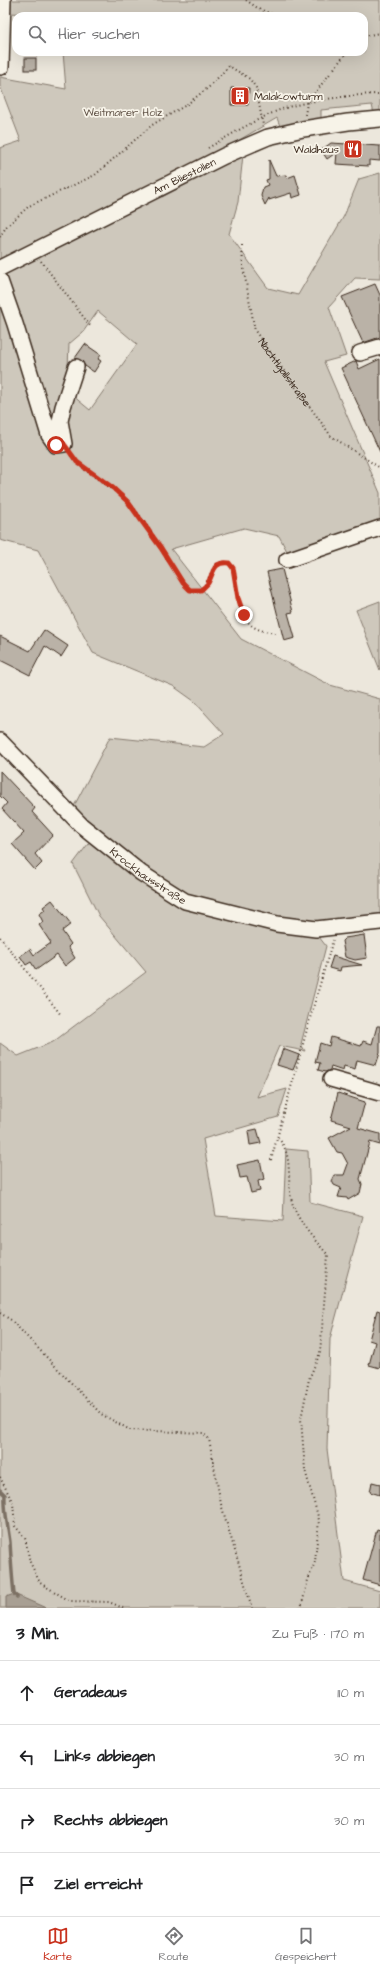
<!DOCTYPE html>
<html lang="de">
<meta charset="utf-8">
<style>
body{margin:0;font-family:"Architects Daughter",sans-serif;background:#f2f2f2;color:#202124}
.stop{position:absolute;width:12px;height:12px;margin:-9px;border:3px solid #c8321e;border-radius:50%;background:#fff}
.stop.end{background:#c8321e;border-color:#fff;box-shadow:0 1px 4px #0008}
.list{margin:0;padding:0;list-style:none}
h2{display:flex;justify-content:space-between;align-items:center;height:52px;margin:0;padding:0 16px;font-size:17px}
h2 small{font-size:13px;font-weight:400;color:#757577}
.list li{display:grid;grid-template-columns:26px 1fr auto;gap:12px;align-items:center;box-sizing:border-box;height:64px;padding:0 16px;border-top:1px solid #e0e0e0}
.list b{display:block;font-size:15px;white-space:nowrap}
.list em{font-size:13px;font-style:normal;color:#757577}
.icon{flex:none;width:22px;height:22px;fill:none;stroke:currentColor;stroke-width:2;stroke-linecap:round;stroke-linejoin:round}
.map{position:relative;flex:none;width:380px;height:1608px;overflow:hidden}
.search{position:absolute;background:#fff;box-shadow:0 4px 16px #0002;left:12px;right:12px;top:12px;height:44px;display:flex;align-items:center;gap:10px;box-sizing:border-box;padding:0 14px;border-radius:12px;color:#757577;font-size:15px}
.sheet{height:308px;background:#fff}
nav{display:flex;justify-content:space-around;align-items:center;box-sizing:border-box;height:56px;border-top:1px solid #e0e0e0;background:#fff;font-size:11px;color:#757577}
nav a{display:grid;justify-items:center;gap:2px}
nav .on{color:#c8321e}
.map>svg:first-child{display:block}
.green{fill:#cec8bc;stroke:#84796d;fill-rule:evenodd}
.water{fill:#a89f93;stroke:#7c7064}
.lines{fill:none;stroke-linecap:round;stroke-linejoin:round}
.stream{stroke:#7c7064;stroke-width:3.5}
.building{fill:#bab2a7;stroke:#3b2a1e}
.minor-casing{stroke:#3b2a1e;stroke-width:18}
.path{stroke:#3b2a1e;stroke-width:2;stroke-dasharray:1 3;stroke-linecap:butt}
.minor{stroke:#f7f3e8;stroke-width:15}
.route{stroke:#c8321e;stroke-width:5}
.labels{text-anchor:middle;stroke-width:3.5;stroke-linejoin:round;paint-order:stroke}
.poi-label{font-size:11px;fill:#3b2a1e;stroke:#f7f3e8;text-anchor:start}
.park-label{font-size:11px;fill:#605246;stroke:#f7f3e8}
.street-label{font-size:11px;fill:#3b2a1e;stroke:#f7f3e8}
</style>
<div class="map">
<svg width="380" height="1608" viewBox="0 0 380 1608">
<rect width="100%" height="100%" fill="#ece7dc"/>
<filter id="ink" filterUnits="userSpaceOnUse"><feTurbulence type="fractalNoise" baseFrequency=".025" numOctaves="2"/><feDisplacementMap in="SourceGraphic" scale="8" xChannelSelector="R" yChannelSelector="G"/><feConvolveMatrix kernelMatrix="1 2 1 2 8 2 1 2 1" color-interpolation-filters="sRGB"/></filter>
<g filter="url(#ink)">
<g class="green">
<path d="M8 0H380V114H374L372 105 321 110V119L280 126 277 118 222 150 157 185 162 197 243 155 238 202 229 234 268 288 298 295 344 216 359 179 380 173V279L355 278 329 307 346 356 324 362 380 493V524L289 555 279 536 244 528 171 549 241 639 330 685 380 699V918L333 923 278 918 183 893 129 858 72 810 110 737 204 747 224 734 194 701 173 686 93 653 38 550 0 540V148L21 141 0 86V77L66 89 63 52H364V16H59V15L8 13ZM98 311 137 344 90 410 67 391 69 344 83 332Z"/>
<path d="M380 601V670L356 610Z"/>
<path d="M91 840 120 866 184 907 272 929 319 937 326 946 301 1044 305 1051 279 1046 257 1097 287 1089 278 1117 203 1139 216 1216 283 1221 286 1149 308 1151 310 1202 363 1216 330 1339 327 1449 344 1581 380 1591V1608H0V1043L18 1056 53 1042 146 972 99 916 73 864Z"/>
</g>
<path class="water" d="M14 1594 46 1608H6V1597Z"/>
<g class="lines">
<path class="stream" d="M0 1490 5 1495C4 1511 8 1526 10 1542 11 1559 12 1576 14 1594L17 1597"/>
</g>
<g class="building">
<rect x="25" y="58" width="11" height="12"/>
<path d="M231 88H249L248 105H231Z"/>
<path d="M331 143 380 146V161L369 160V166L336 164 337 152 327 159 321 150Z"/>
<path d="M269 160 276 176 286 175 287 178 295 175 301 195 292 198 291 193 269 200V198L265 205 261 196 263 187 268 185 266 180 269 179Z"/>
<path d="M375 284 380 295V337L363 343 342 297Z"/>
<path d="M85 344 101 355 98 359 101 361 94 372 85 366 82 361 75 358Z"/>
<path d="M380 359V452L341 368 356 361 359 369Z"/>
<path d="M282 569 293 612 288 613 295 638 284 641 267 572Z"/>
<path d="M44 630 68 646 61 657 45 646 30 675 0 660V636L30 651Z"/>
<path d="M0 771 35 808 32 812 53 835 35 854 42 863 35 870 12 844 24 833 2 809 7 803 0 796Z"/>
<path d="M52 900 71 924 62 931 71 944 68 947 75 958 65 966 57 955 36 970 31 962 26 965 20 956 30 949 34 955 51 943 39 925 43 922 39 914 45 910 43 907Z"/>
<path d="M364 935 367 958 355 960 345 957 342 941 345 938Z"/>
<path d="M333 956 362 965 341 967 340 971 329 968Z"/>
<path d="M377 1026H380V1053L376 1065 357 1060 355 1069 344 1066 343 1070 331 1066 330 1070 325 1072 318 1070 320 1063 315 1062 320 1043 329 1046 331 1037 361 1046 363 1041 372 1044Z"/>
<path d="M283 1049 299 1055 293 1070 277 1065Z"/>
<path d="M338 1093 365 1102 358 1128 380 1134V1145L370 1142 360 1179 362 1184 360 1193 348 1200 347 1198 338 1197 341 1188 334 1185 332 1181 335 1175H344L348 1164 342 1153 337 1152 329 1138 351 1126 331 1120Z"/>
<path d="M257 1129 261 1143 250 1145 248 1131Z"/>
<path d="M260 1160 264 1179 258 1181 260 1191 251 1193 247 1177 240 1178 237 1165Z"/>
<path d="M377 1310 380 1311V1368L369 1365 375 1342 369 1340Z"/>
<path d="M372 1482 380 1484V1495L370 1492Z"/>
<path d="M377 1529 380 1530V1585L363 1580Z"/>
</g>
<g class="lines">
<defs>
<g id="minor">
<path d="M1 67 3 0"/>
<path id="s2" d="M0 268 224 156 268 137 303 129 348 122 380 119"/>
<path d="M0 281 15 324 49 435 56 445 64 444 60 421 63 407 76 367"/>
<path d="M360 353 380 347"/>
<path d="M287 560 380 528"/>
<path id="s3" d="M0 741 81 825 141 873 185 901 277 924 316 929 380 922"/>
<path d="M331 1079 380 1093"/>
</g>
</defs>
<use href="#minor" class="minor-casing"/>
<g class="path">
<path d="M246 0 259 9 277 16"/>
<path d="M364 36 380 33"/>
<path d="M305 115 307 103 347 52"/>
<path d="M208 148C232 134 256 119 282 109 305 101 356 94 380 94"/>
<path d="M0 237 6 227 29 206 95 175 152 125 186 105 209 87 229 66 250 79 256 88 263 125"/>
<path id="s1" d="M242 245 243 266 255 331 331 436 380 468"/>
<path d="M41 261 91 327"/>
<path d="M71 455C85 475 111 484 128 502 143 518 155 539 167 558 174 569 181 581 190 591L201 590C209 582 211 569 217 564 222 561 230 562 233 568 235 571 234 576 235 580 237 595 239 614 251 625 258 631 269 632 277 633"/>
<path d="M0 937 61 1015"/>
<path d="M278 1138C295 1156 285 1183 293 1205 301 1226 314 1239 328 1255L320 1353 309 1379 301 1419 305 1470 319 1520 315 1562 308 1580 301 1608"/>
<path d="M271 1160 311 1015 333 940"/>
<path d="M0 1313 11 1320 101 1414 130 1430 203 1433 209 1439 221 1504 252 1608"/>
<path d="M0 1477 13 1503 15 1526 25 1538 30 1562 40 1583 70 1601 109 1602 123 1608"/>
</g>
<use href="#minor" class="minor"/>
</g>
</g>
<g class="lines" filter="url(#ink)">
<path class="route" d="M56 445 64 444 77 462 113 488 128 502 161 548 183 583 190 590H201C203 588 207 585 208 583 214 572 213 561 229 563L233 568 238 598 244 615"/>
</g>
<defs>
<symbol id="building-square" viewBox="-11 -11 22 22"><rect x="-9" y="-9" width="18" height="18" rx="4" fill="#c8321e" stroke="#f7f3e8"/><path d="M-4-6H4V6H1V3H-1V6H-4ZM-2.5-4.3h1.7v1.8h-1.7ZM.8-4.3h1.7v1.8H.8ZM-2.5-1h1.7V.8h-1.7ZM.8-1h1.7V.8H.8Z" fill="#fff"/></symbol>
<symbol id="restaurant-square" viewBox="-11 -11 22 22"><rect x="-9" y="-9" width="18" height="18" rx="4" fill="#c8321e" stroke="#f7f3e8"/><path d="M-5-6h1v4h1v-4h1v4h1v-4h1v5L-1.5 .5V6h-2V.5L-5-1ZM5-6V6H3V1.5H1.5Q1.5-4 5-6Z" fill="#fff"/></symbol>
</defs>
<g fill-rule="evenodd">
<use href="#building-square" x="229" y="85" width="22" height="22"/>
<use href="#restaurant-square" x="342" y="138" width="22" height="22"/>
</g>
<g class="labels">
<g class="poi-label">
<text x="254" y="100">Malakowturm</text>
<text x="339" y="153" text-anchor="end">Waldhaus</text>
</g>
<g class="park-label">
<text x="123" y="116">Weitmarer Holz</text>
</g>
<g class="street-label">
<text dy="4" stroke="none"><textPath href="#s2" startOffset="206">Am Bliestollen</textPath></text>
<text dy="4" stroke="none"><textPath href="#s1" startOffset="138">Nachtigallstraße</textPath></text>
<text dy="4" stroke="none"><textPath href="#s3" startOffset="201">Krockhausstraße</textPath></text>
</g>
</g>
</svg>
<div class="stop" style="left:56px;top:445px"></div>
<div class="stop end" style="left:244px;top:615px"></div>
<div class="search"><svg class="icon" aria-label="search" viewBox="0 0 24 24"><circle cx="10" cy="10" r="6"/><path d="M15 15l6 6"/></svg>Hier suchen</div>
</div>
<section class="sheet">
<h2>3 Min.<small>Zu Fuß · 170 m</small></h2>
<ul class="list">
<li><svg class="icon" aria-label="ahead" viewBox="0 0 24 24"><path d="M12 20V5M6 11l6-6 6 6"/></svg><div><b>Geradeaus</b></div><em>110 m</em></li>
<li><svg class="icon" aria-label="left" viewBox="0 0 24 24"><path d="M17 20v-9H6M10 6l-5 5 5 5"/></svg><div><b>Links abbiegen</b></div><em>30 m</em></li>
<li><svg class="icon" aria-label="right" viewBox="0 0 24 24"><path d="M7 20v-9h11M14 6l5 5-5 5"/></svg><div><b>Rechts abbiegen</b></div><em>30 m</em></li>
<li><svg class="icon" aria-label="arrive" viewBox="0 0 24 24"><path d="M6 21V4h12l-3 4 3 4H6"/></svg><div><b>Ziel erreicht</b></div></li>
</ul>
</section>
<nav>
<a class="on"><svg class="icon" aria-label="map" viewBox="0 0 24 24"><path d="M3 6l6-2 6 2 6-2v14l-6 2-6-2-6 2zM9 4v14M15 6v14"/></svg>Karte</a>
<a><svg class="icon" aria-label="directions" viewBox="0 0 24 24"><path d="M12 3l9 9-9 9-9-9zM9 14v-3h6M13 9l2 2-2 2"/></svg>Route</a>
<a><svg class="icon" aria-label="saved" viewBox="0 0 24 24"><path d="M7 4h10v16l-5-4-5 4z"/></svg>Gespeichert</a>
</nav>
